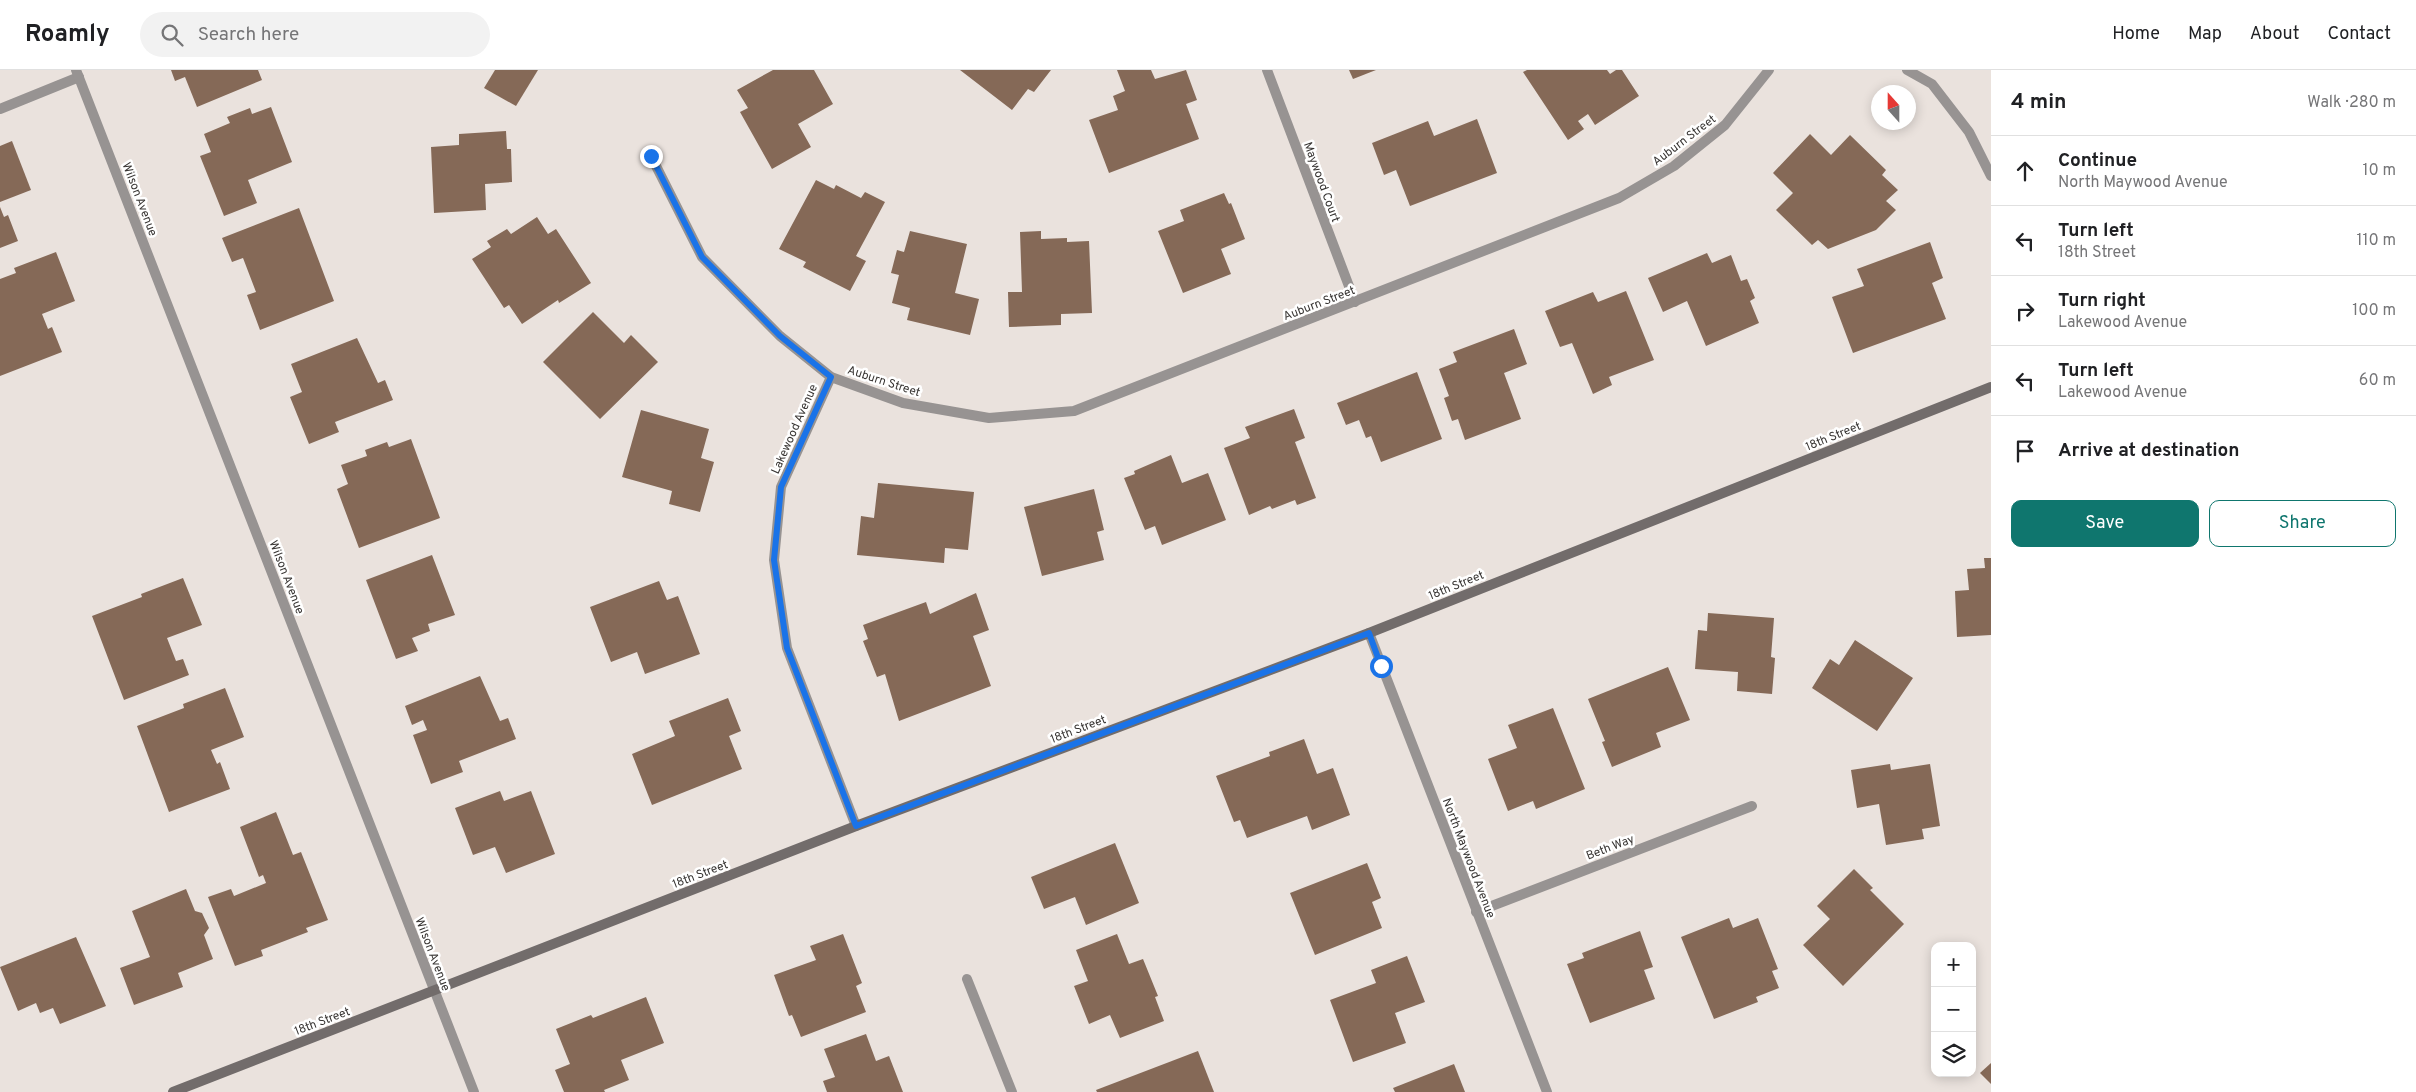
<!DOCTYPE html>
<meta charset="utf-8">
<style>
body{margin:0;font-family:Overpass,sans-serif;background:#f2f2f2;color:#202124}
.controls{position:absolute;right:15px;bottom:15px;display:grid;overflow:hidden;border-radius:10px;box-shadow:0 2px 12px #0003}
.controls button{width:45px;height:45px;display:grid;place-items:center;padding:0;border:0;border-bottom:1px solid #e0e0e0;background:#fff;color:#202124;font:25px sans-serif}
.compass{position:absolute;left:1871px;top:15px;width:45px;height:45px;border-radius:50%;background:#fff;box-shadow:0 2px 12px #0003;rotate:339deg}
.stop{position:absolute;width:15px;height:15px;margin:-11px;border:4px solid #1a73e8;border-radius:50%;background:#fff}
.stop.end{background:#1a73e8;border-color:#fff;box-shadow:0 1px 5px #0008}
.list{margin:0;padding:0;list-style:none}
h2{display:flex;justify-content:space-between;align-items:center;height:65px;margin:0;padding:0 20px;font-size:21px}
h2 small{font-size:16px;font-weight:400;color:#757577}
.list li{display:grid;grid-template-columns:32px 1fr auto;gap:15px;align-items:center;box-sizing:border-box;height:70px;padding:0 20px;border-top:1px solid #e0e0e0}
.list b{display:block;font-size:19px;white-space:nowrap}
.list p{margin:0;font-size:16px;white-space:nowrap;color:#757577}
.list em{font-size:16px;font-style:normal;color:#757577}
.actions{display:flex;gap:10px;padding:15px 20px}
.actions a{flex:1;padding:11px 0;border:1px solid #0f766e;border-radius:10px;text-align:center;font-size:18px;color:#0f766e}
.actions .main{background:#0f766e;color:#fff}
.icon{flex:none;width:28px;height:28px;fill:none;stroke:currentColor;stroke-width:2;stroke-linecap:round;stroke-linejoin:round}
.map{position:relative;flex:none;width:1991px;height:1022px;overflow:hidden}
header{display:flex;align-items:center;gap:30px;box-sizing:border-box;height:70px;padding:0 25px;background:#fff;border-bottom:1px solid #e0e0e0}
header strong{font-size:24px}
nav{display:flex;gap:28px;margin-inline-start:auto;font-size:18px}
.search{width:350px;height:45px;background:#f2f2f2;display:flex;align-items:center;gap:12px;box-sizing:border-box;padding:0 18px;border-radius:28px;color:#757577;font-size:19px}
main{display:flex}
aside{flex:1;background:#fff}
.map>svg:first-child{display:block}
.building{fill:#856957}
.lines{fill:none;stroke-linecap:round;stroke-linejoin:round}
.service{stroke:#979392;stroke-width:10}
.minor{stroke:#979392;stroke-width:10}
.secondary{stroke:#726c6b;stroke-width:10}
.route{stroke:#1a73e8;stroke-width:6}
.labels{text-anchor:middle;stroke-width:5;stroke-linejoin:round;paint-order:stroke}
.street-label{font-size:12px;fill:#373432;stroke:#fff}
</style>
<header>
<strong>Roamly</strong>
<div class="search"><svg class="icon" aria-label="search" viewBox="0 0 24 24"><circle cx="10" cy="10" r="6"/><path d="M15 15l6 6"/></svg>Search here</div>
<nav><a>Home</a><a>Map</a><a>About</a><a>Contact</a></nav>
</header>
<main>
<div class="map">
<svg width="1991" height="1022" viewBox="0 0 1991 1022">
<rect width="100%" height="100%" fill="#eae2dd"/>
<g class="building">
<path d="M171 0H258L262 10 197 37 185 7 175 11Z"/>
<path d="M495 0H538L516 36 484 18Z"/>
<path d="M773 0H814L833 34 798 54 811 77 772 99 740 42 748 38 737 20Z"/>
<path d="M960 0H1051L1034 22 1028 19 1012 40Z"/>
<path d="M1117 0H1151L1155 9 1186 0 1197 30 1186 34 1199 69 1109 103 1089 50 1118 40 1113 26 1125 21Z"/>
<path d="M1349 0H1376L1353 9Z"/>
<path d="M1527 0H1607L1610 4 1616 0H1622L1639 26 1595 55 1588 44 1578 51 1584 59 1568 70 1523 2Z"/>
<path d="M271 37 292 92 248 110 257 133 224 146 200 86 211 82 204 64 230 53 227 47 250 38 252 44Z"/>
<path d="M1477 49 1497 103 1410 136 1396 100 1384 105 1372 73 1428 51 1434 66Z"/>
<path d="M506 61 507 79H511L512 112 485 114 486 140 434 143 431 77 459 75V64Z"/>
<path d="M1810 64 1831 85 1850 65 1886 100 1882 105 1898 120 1886 131 1896 140 1876 160 1828 179 1818 170 1812 175 1776 140 1793 123 1773 103Z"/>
<path d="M12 71 31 120 0 132V76Z"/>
<path d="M816 110 834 119 836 115 861 128 865 122 885 132 856 186 866 191 850 221 803 197 806 192 779 179Z"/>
<path d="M1224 123 1229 134 1231 133 1245 169 1221 179 1231 204 1183 223 1158 161 1184 151 1180 140Z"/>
<path d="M0 137 4 147 8 145 18 171 0 178Z"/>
<path d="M299 138 334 231 260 260 247 225 256 222 243 188 232 192 222 168Z"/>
<path d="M537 147 548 164 556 159 591 213 559 233 558 230 522 254 509 235 504 238 472 189 491 177 487 171 507 159 511 164Z"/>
<path d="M910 161 967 174 955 223 979 229 970 265 907 250 910 238 892 233 899 205 891 203 897 180 904 182Z"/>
<path d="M1041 161V169L1067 168V172L1089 171 1092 243 1061 244V255L1009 257 1008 222H1022L1020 162Z"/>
<path d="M1930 172 1943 208 1932 213 1946 249 1853 283 1832 227 1864 216 1857 199Z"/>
<path d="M56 182 75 231 42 244 48 259 52 257 62 282 0 306V209L16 203 14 198Z"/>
<path d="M1707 183 1712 193 1731 185 1741 211 1747 209 1755 228 1750 231 1759 253 1706 276 1687 231 1663 242 1648 208Z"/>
<path d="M1626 221 1654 290 1609 307 1612 315 1593 324 1572 273 1560 277 1545 241 1593 222 1598 232Z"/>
<path d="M593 242 624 273 631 265 658 292 600 349 543 292Z"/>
<path d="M1514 259 1527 294 1504 303 1521 349 1465 370 1458 349 1452 351 1444 328 1449 326 1439 299 1457 292 1453 282Z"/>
<path d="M357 268 378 313 385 310 393 330 335 352 339 362 309 374 290 327 302 322 291 294Z"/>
<path d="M1417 302 1442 369 1381 392 1371 366 1366 368 1359 350 1346 355 1337 333Z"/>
<path d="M1294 339 1305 368 1295 372 1316 428 1297 435 1295 430 1272 439 1270 436 1249 445 1224 378 1250 368 1245 357Z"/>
<path d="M641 340 709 359 701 388 714 392 700 442 669 434 672 421 622 407Z"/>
<path d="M411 369 440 448 359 478 337 419 348 414 341 395 367 386 365 380 387 372 389 377Z"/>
<path d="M1171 385 1182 413 1208 403 1226 450 1162 475 1155 456 1145 460 1124 408 1135 404 1134 401Z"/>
<path d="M878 413 974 422 968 480 945 478 944 493 857 485 861 446 874 448Z"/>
<path d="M1094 419 1104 460 1097 462 1104 490 1042 506 1024 437Z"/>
<path d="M432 485 455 545 428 554 430 561 412 568 418 581 396 589 366 510Z"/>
<path d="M1984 488H1991V565L1957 567 1955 521 1969 520 1967 499 1985 498Z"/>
<path d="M183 508 202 555 167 568 176 591 183 589 189 605 124 630 92 546 142 527 141 524Z"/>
<path d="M659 511 667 530 678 526 700 584 645 604 637 582 611 592 590 537Z"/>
<path d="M976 523 989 560 973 566 991 616 899 651 885 604 877 607 863 571 868 569 863 555 926 532 930 544Z"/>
<path d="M1708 543 1774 548 1771 587 1775 588 1772 624 1737 621 1738 602 1695 599 1698 560 1707 561Z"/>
<path d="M1855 570 1913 608 1877 661 1812 618 1830 589 1839 595Z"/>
<path d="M1668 597 1690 650 1656 663 1661 677 1612 697 1602 672 1605 671 1588 629Z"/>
<path d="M480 606 500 651 508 648 516 669 459 691 463 702 431 714 413 665 427 660 423 650 412 655 405 636Z"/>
<path d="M225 618 244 667 211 680 217 694 220 692 230 719 169 742 137 656 184 638 183 634Z"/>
<path d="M728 628 741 661 729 666 742 699 652 735 632 684 675 666 669 651Z"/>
<path d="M1553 638 1585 719 1536 739 1533 731 1508 741 1488 689 1517 678 1508 655Z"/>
<path d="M1304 669 1317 704 1333 698 1350 745 1312 760 1307 746 1247 768 1240 750 1234 752 1216 706 1270 686 1269 682Z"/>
<path d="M1890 694 1891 700 1930 694 1940 756 1922 759 1924 769 1886 775 1879 734 1857 738 1851 700Z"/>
<path d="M500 721 504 731 531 721 555 784 506 803 495 777 473 785 455 738Z"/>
<path d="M276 742 293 785 301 782 328 850 306 858 308 862 261 880 263 886 235 896 208 827 231 819 234 826 266 813 263 805 259 807 240 757Z"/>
<path d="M1115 773 1139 833 1086 855 1075 827 1044 839 1031 807Z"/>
<path d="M1367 793 1381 828 1372 832 1382 858 1315 885 1290 823Z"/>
<path d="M1854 799 1873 818 1870 820 1904 854 1843 916 1803 875 1830 849 1817 836Z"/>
<path d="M186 819 195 841 202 843 209 858 204 865 213 889 178 903 183 917 134 935 120 898 150 887 132 841Z"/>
<path d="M1729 848 1733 858 1758 848 1778 899 1772 901 1779 918 1756 927 1758 932 1714 949 1681 867Z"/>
<path d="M1640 861 1653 897 1644 900 1655 929 1590 953 1567 894 1584 888 1582 883Z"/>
<path d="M843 864 862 913 856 916 866 942 801 967 792 945 789 946 774 905 816 890 810 876Z"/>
<path d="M1117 864 1129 894 1143 889 1158 926 1155 927 1164 951 1120 968 1110 945 1089 954 1074 916 1088 911 1076 880Z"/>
<path d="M76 867 106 936 60 954 53 938 40 943 36 933 18 941 0 897Z"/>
<path d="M1407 886 1425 932 1395 943 1406 973 1353 992 1330 930 1376 913 1371 900Z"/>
<path d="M646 927 664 973 621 990 629 1010 604 1020 605 1022H564L555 1000 570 994 556 959 591 945 593 948Z"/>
<path d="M866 964 876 991 889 986 903 1022H827L823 1011 835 1007 824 979Z"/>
<path d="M1198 981 1214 1022H1097L1096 1020Z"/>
<path d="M1991 993V1014L1980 1003Z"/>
<path d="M1454 994 1465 1022H1395L1393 1018Z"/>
</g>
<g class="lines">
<path class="service" d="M0 39 79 7"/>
<g class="minor">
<path d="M76 0 474 1022"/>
<path d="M1267 0 1355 232"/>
<path d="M1907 0 1932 14 1969 62 1991 106"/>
<path d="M651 86 702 187 780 266 831 307 903 333 989 348 1074 341 1619 128 1674 96 1725 55 1769 0"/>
<path d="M831 307 781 417 774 490 787 578 856 756"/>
<path d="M1369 563 1547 1022"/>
<path d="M1476 842 1752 736"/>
<path d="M967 909 1012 1022"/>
</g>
<path class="secondary" d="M173 1022 856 756 1369 563 1991 317"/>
</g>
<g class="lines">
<path class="route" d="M651 86 702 187 780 266 831 307 781 417 774 490 787 578 856 756 1369 563 1381 596"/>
</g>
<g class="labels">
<g class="street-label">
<text transform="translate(1684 70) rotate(-37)" y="4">Auburn Street</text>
<text transform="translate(1322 112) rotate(70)" y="4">Maywood Court</text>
<text transform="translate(140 129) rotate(69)" y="4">Wilson Avenue</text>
<text transform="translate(1319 233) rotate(-21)" y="4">Auburn Street</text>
<text transform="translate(884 311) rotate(18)" y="4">Auburn Street</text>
<text transform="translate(794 359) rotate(-66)" y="4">Lakewood Avenue</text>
<text transform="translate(1833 366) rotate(-22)" y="4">18th Street</text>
<text transform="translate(287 507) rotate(69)" y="4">Wilson Avenue</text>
<text transform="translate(1456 515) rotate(-22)" y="4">18th Street</text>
<text transform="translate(1078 659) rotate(-21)" y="4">18th Street</text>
<text transform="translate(1610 777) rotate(-21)" y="4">Beth Way</text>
<text transform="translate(1469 788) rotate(69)" y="4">North Maywood Avenue</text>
<text transform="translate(700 804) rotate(-21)" y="4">18th Street</text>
<text transform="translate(433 884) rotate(69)" y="4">Wilson Avenue</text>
<text transform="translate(322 951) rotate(-21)" y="4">18th Street</text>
</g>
</g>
</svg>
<div class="controls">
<button>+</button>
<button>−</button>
<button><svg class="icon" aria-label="layers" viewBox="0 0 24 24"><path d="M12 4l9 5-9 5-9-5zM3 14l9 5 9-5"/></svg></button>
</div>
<svg class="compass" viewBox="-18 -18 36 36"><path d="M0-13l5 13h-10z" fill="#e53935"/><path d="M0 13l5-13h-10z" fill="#757577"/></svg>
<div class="stop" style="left:1381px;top:596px"></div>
<div class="stop end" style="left:651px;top:86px"></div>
</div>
<aside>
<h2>4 min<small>Walk · 280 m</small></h2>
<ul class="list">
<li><svg class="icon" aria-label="ahead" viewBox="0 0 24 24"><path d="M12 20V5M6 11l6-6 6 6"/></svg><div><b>Continue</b><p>North Maywood Avenue</p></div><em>10 m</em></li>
<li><svg class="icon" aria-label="left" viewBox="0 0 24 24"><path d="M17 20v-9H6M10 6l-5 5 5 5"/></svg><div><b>Turn left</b><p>18th Street</p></div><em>110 m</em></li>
<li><svg class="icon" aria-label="right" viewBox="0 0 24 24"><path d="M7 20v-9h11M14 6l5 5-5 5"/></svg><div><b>Turn right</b><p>Lakewood Avenue</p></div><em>100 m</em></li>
<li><svg class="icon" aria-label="left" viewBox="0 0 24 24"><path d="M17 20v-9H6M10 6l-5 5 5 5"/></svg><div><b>Turn left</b><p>Lakewood Avenue</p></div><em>60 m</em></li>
<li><svg class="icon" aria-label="arrive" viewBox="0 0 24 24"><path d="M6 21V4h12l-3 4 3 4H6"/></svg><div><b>Arrive at destination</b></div></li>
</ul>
<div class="actions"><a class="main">Save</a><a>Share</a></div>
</aside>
</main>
